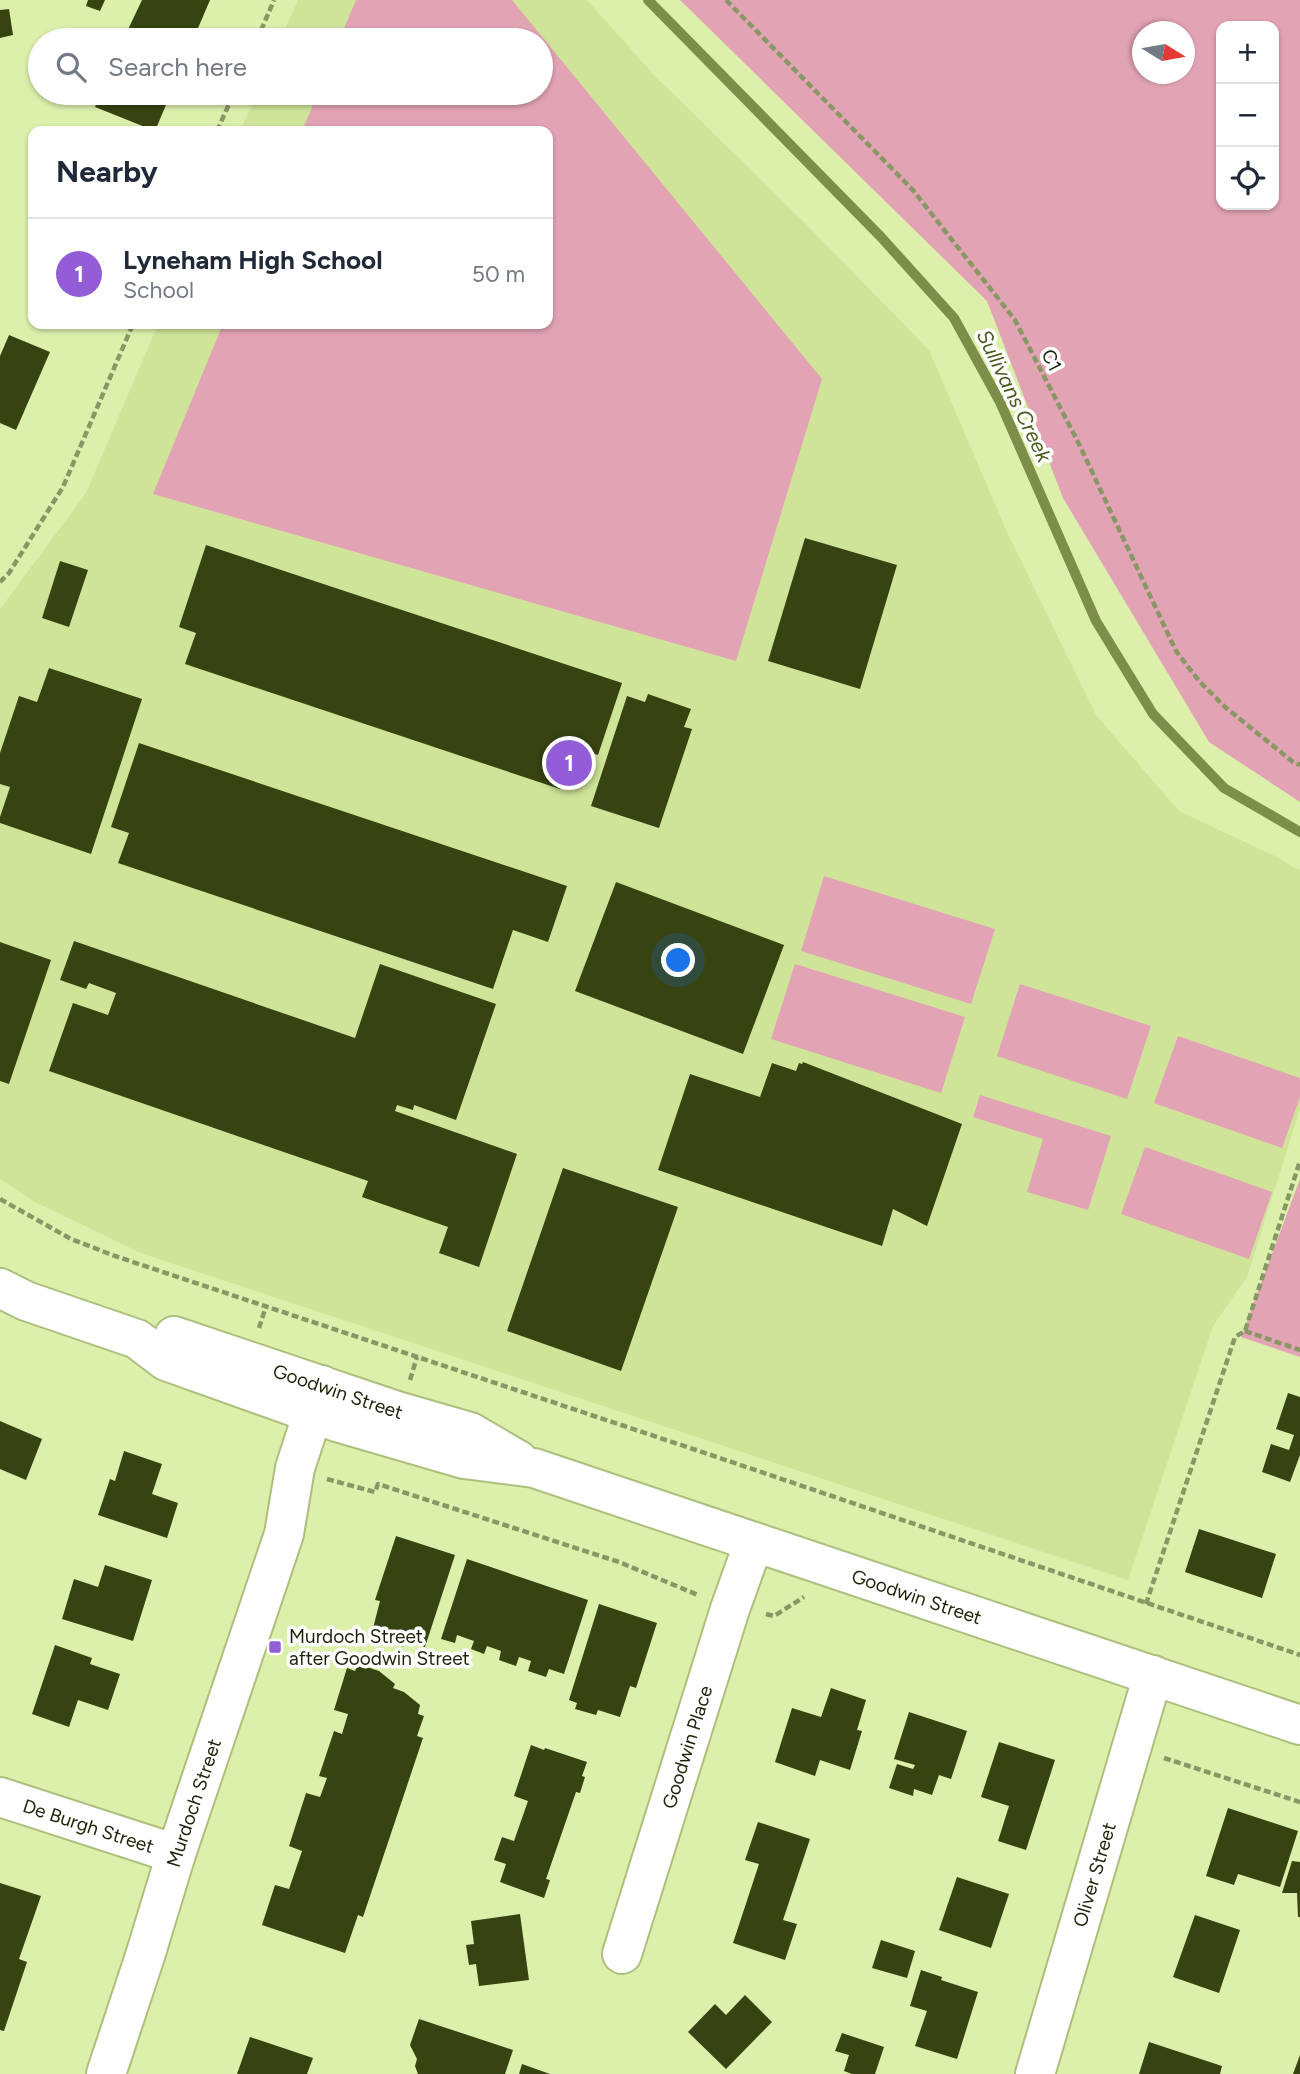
<!DOCTYPE html>
<meta charset="utf-8">
<style>
body{margin:0;font-family:Figtree,sans-serif;background:#f6f6f7;color:#1f2937}
.controls{position:absolute;right:21px;top:21px;display:grid;overflow:hidden;border-radius:14px;box-shadow:0 2px 5px #0004}
.controls button{width:63px;height:63px;display:grid;place-items:center;padding:0;border:0;border-bottom:2px solid #e0e1e3;background:#fff;color:#1f2937;font:35px sans-serif}
.compass{position:absolute;left:1132px;top:21px;width:63px;height:63px;border-radius:50%;background:#fff;box-shadow:0 2px 5px #0004;rotate:101deg}
.you{position:absolute;left:679px;top:961px;width:24px;height:24px;margin:-18px;border:5px solid #fff;border-radius:50%;background:#1a73e8;box-shadow:0 0 0 10px #1a73e833}
.badge{display:grid;place-items:center;width:46px;height:46px;border-radius:50%;background:#925dd6;color:#fff;font-size:23px;font-weight:700}
.pin{position:absolute;translate:-50% -50%;border:4px solid #fff;box-shadow:0 2px 7px #0006}
.list{margin:0;padding:0;list-style:none}
h2{display:flex;justify-content:space-between;align-items:center;height:91px;margin:0;padding:0 28px;font-size:30px}
h2 small{font-size:23px;font-weight:400;color:#747a83}
.list li{display:grid;grid-template-columns:46px 1fr auto;gap:21px;align-items:center;box-sizing:border-box;height:112px;padding:0 28px;border-top:2px solid #e0e1e3}
.list b{display:block;font-size:26px;white-space:nowrap}
.list p{margin:0;font-size:23px;white-space:nowrap;color:#747a83}
.list em{font-size:23px;font-style:normal;color:#747a83}
.icon{flex:none;width:38px;height:38px;fill:none;stroke:currentColor;stroke-width:2;stroke-linecap:round;stroke-linejoin:round}
.map{position:relative;flex:none;width:1300px;height:2074px;overflow:hidden}
.search{position:absolute;background:#fff;box-shadow:0 2px 5px #0004;left:28px;top:28px;width:525px;height:77px;display:flex;align-items:center;gap:18px;box-sizing:border-box;padding:0 24px;border-radius:38px;color:#747a83;font-size:26px}
.panel{position:absolute;background:#fff;box-shadow:0 2px 5px #0004;left:28px;top:126px;width:525px;height:203px;border-radius:14px}
.map>svg:first-child{display:block}
.built{fill:#cfe499}
.green{fill:#e2a3b4;fill-rule:evenodd}
.lines{fill:none;stroke-linecap:round;stroke-linejoin:round}
.stream{stroke:#7c8e4a;stroke-width:10}
.building{fill:#384312}
.minor-casing{stroke:#adbf7d;stroke-width:42}
.path{stroke:#899765;stroke-width:4.5;stroke-dasharray:7 3.5;stroke-linecap:butt}
.minor{stroke:#fff;stroke-width:38}
.poi-dot{fill:#925dd6;stroke:#fff;stroke-width:2.5}
.labels{text-anchor:middle;stroke-width:7;stroke-linejoin:round;paint-order:stroke}
.street-label{font-size:19px;fill:#1d2308;stroke:#fff}
.poi-label{font-size:19px;fill:#1d2308;stroke:#fff;text-anchor:start}
.water-label{font-size:21px;font-style:italic;fill:#4b5a1d;stroke:#fff}
</style>
<div class="map">
<svg width="1300" height="2074" viewBox="0 0 1300 2074">
<rect width="100%" height="100%" fill="#dcf0ac"/>
<path class="built" d="M298 0H587L654 75 806 224 929 350 1007 532 1096 715 1179 811 1277 857 1300 871V1109L1247 1277 1213 1326 1128 1580 141 1253 35 1202 0 1179V609L86 493 158 324H548V131H240L257 93H541V40H280Z"/>
<g class="green">
<path d="M356 0H512L822 379 736 661 153 494 223 324H548V131H302L318 93H541V40H339Z"/>
<path d="M680 0H1300V802L1209 742 1063 498 987 301ZM1274 26V205H1221V26ZM1142 32H1184V74H1142Z"/>
<path d="M824 876 995 929 971 1004 801 951Z"/>
<path d="M795 964 965 1017 941 1093 771 1039Z"/>
<path d="M1020 984 1151 1026 1127 1099 997 1056Z"/>
<path d="M1178 1036 1300 1078V1097L1282 1148 1154 1103Z"/>
<path d="M980 1095 1111 1136 1088 1210 1027 1192 1043 1139 973 1117Z"/>
<path d="M1145 1147 1272 1192 1249 1259 1121 1214Z"/>
<path d="M1300 1179V1357L1241 1337Z"/>
</g>
<g class="lines">
<path class="stream" d="M648 0 881 237 954 318 1000 402 1096 621 1153 714 1224 788 1300 832"/>
</g>
<g class="building">
<path d="M88 0H105L100 11 86 6Z"/>
<path d="M142 0H210L193 40H123Z"/>
<path d="M9 9 13 35 0 38V10Z"/>
<path d="M101 93H171L155 131 95 107Z"/>
<path d="M9 335 50 352 16 430 0 423V356Z"/>
<path d="M805 538 897 565 860 689 768 661Z"/>
<path d="M206 545 622 683 598 755 574 747 560 789 185 664 196 633 179 627Z"/>
<path d="M60 561 88 570 69 627 42 618Z"/>
<path d="M49 668 142 699 91 854 0 823V817L10 787 0 784V753L19 696 37 702Z"/>
<path d="M648 694 691 709 684 727 692 729 659 828 591 806 627 696 645 702Z"/>
<path d="M139 743 567 886 548 942 513 930 493 989 118 863 129 833 111 827Z"/>
<path d="M616 882 784 945 743 1054 575 991Z"/>
<path d="M74 941 355 1038 380 964 496 1004 456 1120 414 1105 413 1110 397 1105 395 1111 517 1154 479 1267 439 1253 448 1227 362 1197 368 1181 49 1071 73 1003 108 1015 116 993 89 983 86 989 60 980Z"/>
<path d="M0 942 51 960 9 1084 0 1081Z"/>
<path d="M803 1062 962 1124 927 1226 893 1209 882 1246 658 1170 690 1074 760 1097 772 1063 796 1071 799 1063 802 1064Z"/>
<path d="M563 1168 678 1207 621 1371 507 1331Z"/>
<path d="M1288 1393 1300 1397V1455L1290 1482 1262 1472 1271 1444 1289 1450 1294 1435 1276 1429Z"/>
<path d="M0 1421 42 1439 26 1480 0 1469Z"/>
<path d="M124 1451 162 1464 152 1494 178 1503 167 1538 98 1515 110 1479 115 1481Z"/>
<path d="M1199 1529 1276 1554 1262 1598 1185 1572Z"/>
<path d="M396 1536 455 1555 425 1647 405 1640 403 1647 381 1639 382 1635 372 1632 380 1601 375 1600Z"/>
<path d="M467 1559 588 1600 564 1674 549 1669 546 1677 528 1671 531 1661 519 1657 516 1666 499 1660 501 1651 487 1646 484 1654 471 1649 474 1641 457 1635 455 1643 441 1639Z"/>
<path d="M105 1565 152 1580 133 1641 62 1619 74 1579 98 1587Z"/>
<path d="M599 1604 657 1623 636 1688 630 1686 620 1717 598 1710 596 1715 575 1709 577 1703 569 1700Z"/>
<path d="M55 1645 92 1658 90 1664 120 1674 108 1710 78 1700 69 1727 32 1714Z"/>
<path d="M358 1664 379 1671 395 1684 393 1688 404 1692 420 1705 418 1714 424 1716 417 1736 423 1738 363 1917 358 1915 345 1953 262 1925 275 1885 289 1889 302 1851 289 1846 306 1793 320 1797 327 1778 319 1776 334 1731 342 1734 348 1714 334 1710 347 1668 355 1671Z"/>
<path d="M831 1688 866 1700 857 1730 862 1731 850 1770 820 1760 815 1776 775 1762 792 1708 821 1717Z"/>
<path d="M909 1712 967 1731 951 1779 939 1775 932 1795 914 1789 913 1796 889 1788 897 1764 913 1769 915 1765 894 1759Z"/>
<path d="M999 1742 1055 1760 1026 1850 998 1841 1009 1806 981 1797Z"/>
<path d="M531 1745 544 1750 545 1748 587 1762 582 1776 585 1777 580 1793 576 1792 546 1879 550 1880 544 1898 500 1882 506 1864 494 1860 502 1837 514 1841 528 1801 514 1796Z"/>
<path d="M1228 1808 1298 1831 1280 1887 1238 1874 1234 1885 1206 1876Z"/>
<path d="M758 1822 810 1839 783 1920 797 1924 785 1960 733 1943 759 1864 745 1860Z"/>
<path d="M1292 1861 1300 1862V1917H1298L1297 1893H1282Z"/>
<path d="M957 1877 1009 1894 991 1948 939 1930Z"/>
<path d="M0 1883 41 1896 19 1959 27 1962 4 2031 0 2030Z"/>
<path d="M520 1914 529 1980 479 1986 476 1964 469 1965 466 1945 474 1944 471 1921Z"/>
<path d="M1195 1915 1240 1930 1219 1993 1173 1977Z"/>
<path d="M881 1940 915 1951 907 1978 872 1968Z"/>
<path d="M921 1970 942 1977 941 1980 978 1992 957 2059 915 2046 927 2011 910 2006Z"/>
<path d="M745 1995 772 2022 726 2069 688 2032 715 2004 726 2015Z"/>
<path d="M419 2019 513 2050 505 2074H418L415 2066 417 2059 410 2045Z"/>
<path d="M842 2033 884 2047 875 2074H852L844 2071 849 2055 835 2051Z"/>
<path d="M250 2037 313 2058 307 2074H237Z"/>
<path d="M1149 2042 1222 2066 1220 2074H1139Z"/>
<path d="M1300 2055V2074H1293Z"/>
<path d="M522 2064 550 2074H519Z"/>
</g>
<g class="lines">
<defs>
<g id="minor">
<path id="s1" d="M0 1288 26 1301 137 1339 166 1361 337 1422 464 1459 534 1468 1300 1725"/>
<path id="s2" d="M174 1336 397 1411 470 1432 518 1460"/>
<path id="s3" d="M0 1797 176 1854"/>
<path id="s4" d="M622 1954 730 1609 754 1542"/>
<path id="s5" d="M106 2074 145 1956 176 1854 284 1534 295 1468 322 1385"/>
<path id="s6" d="M1035 2074 1153 1675"/>
</g>
</defs>
<use href="#minor" class="minor-casing"/>
<g class="path">
<path d="M726 0 912 189 1015 320 1079 444 1176 651 1199 681 1225 707 1293 762 1300 765"/>
<path d="M257 40 274 0"/>
<path d="M217 131 234 93"/>
<path d="M0 582 9 573 63 487 133 324"/>
<path d="M0 1199 71 1239 115 1256 711 1455 1300 1655"/>
<path d="M259 1328 266 1306"/>
<path d="M1245 1331 1300 1350"/>
<path d="M410 1380 417 1357"/>
<path d="M327 1479 375 1492 378 1484 619 1562 698 1595"/>
<path d="M1146 1604 1235 1337 1245 1331 1300 1161"/>
<path d="M766 1614 774 1616 804 1597"/>
<path d="M1164 1758 1300 1802"/>
</g>
<use href="#minor" class="minor"/>
</g>
<rect class="poi-dot" x="268" y="1640" width="14" height="14" rx="3.5"/>
<g class="labels">
<g class="street-label">
<text transform="translate(1052 360) rotate(63)" y="7">C1</text>
<text dy="7" stroke="none"><textPath href="#s2" startOffset="173">Goodwin Street</textPath></text>
<text dy="7" stroke="none"><textPath href="#s1" startOffset="971">Goodwin Street</textPath></text>
<text dy="7" stroke="none"><textPath href="#s4" startOffset="217">Goodwin Place</textPath></text>
<text dy="7" stroke="none"><textPath href="#s5" startOffset="285">Murdoch Street</textPath></text>
<text dy="7" stroke="none"><textPath href="#s3" startOffset="93">De Burgh Street</textPath></text>
<text dy="7" stroke="none"><textPath href="#s6" startOffset="208">Oliver Street</textPath></text>
</g>
<g class="poi-label">
<text x="289" y="1643">Murdoch Street<tspan x="289" dy="22">after Goodwin Street</tspan></text>
</g>
<g class="water-label">
<text transform="translate(1014 396) rotate(64)" y="7">Sullivans Creek</text>
</g>
</g>
</svg>
<div class="controls">
<button>+</button>
<button>−</button>
<button><svg class="icon" aria-label="locate" viewBox="0 0 24 24"><circle cx="12" cy="12" r="6"/><path d="M12 2v4M12 18v4M2 12h4M18 12h4"/></svg></button>
</div>
<svg class="compass" viewBox="-18 -18 36 36"><path d="M0-13l5 13h-10z" fill="#e53935"/><path d="M0 13l5-13h-10z" fill="#747a83"/></svg>
<div class="you"></div>
<div class="pin badge" style="left:569px;top:763px">1</div>
<div class="search"><svg class="icon" aria-label="search" viewBox="0 0 24 24"><circle cx="10" cy="10" r="6"/><path d="M15 15l6 6"/></svg>Search here</div>
<section class="panel">
<h2>Nearby<small></small></h2>
<ul class="list">
<li><span class="badge">1</span><div><b>Lyneham High School</b><p>School</p></div><em>50 m</em></li>
</ul>
</section>
</div>
